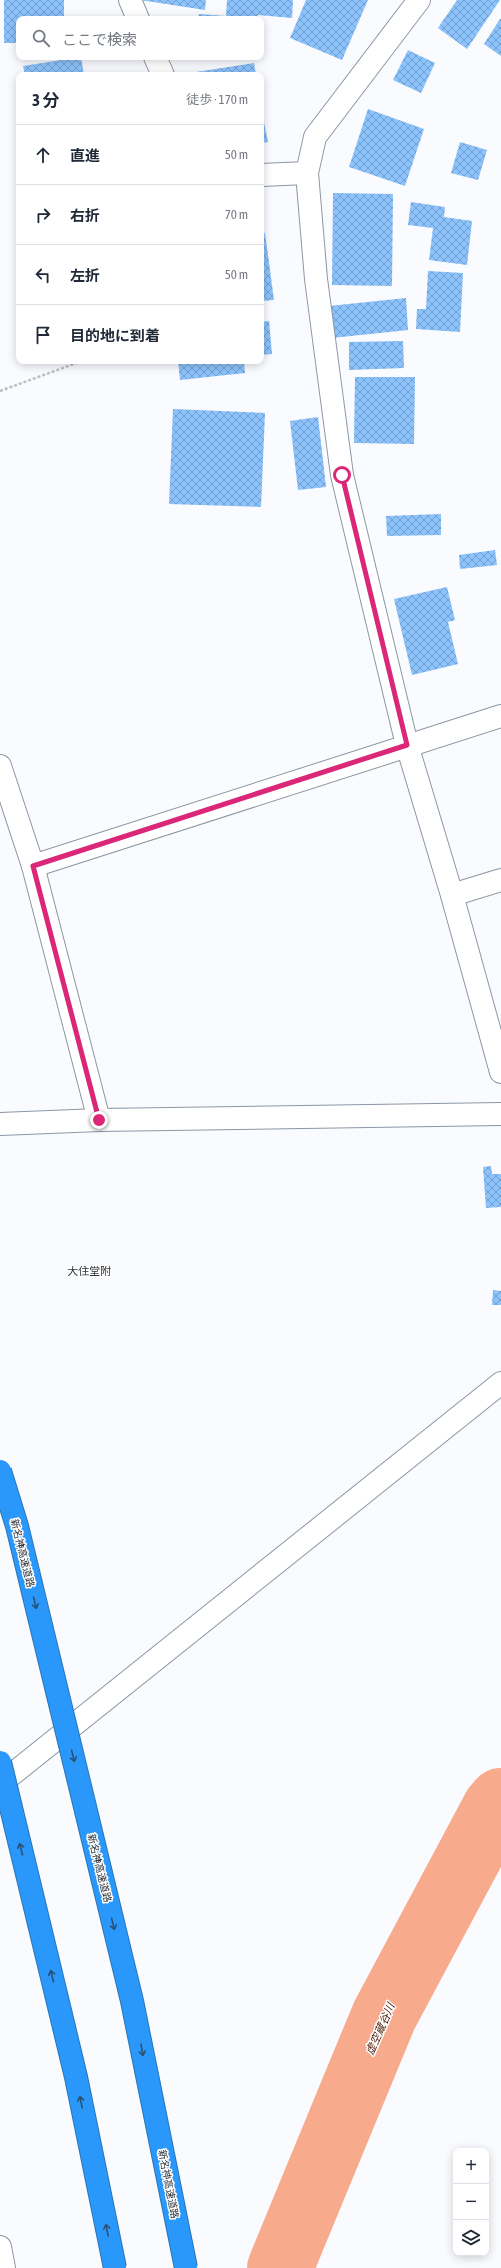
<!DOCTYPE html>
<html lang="ja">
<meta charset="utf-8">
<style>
body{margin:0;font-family:"Asap Condensed","Noto Sans JP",sans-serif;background:#f2f2f3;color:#1f2937}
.controls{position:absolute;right:12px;bottom:12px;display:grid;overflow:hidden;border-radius:8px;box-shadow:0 2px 10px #0003}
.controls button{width:36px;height:36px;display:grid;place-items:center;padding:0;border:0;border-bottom:1px solid #e0e1e3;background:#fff;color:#1f2937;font:20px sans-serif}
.stop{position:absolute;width:12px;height:12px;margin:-9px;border:3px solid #db2777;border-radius:50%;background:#fff}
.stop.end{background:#db2777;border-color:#fff;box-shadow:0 1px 4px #0008}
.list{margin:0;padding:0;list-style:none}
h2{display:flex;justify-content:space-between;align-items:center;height:52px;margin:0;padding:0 16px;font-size:17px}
h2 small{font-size:13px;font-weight:400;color:#747a83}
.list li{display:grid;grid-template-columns:26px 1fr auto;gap:12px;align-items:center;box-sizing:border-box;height:60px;padding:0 16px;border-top:1px solid #e0e1e3}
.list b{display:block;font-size:15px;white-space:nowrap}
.list em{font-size:13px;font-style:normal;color:#747a83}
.icon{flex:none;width:22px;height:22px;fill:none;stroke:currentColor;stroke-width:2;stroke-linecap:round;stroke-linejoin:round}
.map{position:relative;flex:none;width:501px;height:2268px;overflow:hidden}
.search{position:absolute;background:#fff;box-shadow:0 2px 10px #0003;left:16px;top:16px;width:248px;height:44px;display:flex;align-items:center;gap:10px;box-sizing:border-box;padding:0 14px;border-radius:8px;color:#747a83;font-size:15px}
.panel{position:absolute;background:#fff;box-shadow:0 2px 10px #0003;left:16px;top:72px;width:248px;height:292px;border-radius:8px}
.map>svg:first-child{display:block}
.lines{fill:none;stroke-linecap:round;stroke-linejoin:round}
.river{stroke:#f8aa8d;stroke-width:66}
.building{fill:url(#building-cross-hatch)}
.minor-casing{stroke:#8b97a4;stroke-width:24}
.tertiary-casing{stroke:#8b97a4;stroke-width:24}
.path{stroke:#bcbfc2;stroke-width:2.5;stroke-dasharray:3 2;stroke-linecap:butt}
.minor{stroke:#fff;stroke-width:22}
.tertiary{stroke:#fff;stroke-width:22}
.motorway-bridge-casing{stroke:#2b75b6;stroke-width:24;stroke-linecap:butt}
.motorway-bridge{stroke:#2998fa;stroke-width:22}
.oneway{stroke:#2c5172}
.route{stroke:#db2777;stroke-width:5}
.labels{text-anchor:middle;stroke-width:3;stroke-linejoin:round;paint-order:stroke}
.street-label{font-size:10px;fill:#2e3338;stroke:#fff}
.neighbourhood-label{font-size:11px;fill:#2e3338;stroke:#fff}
.water-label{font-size:11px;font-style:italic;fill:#4c1d08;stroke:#fff}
</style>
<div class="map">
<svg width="501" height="2268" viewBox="0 0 501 2268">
<defs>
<pattern id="building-cross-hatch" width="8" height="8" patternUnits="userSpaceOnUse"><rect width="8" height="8" fill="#8cc3fc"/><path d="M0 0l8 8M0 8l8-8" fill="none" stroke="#739fcd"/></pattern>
</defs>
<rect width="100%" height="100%" fill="#f9fbfe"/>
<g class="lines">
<path class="river" d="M280 2268 384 2016 495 1808 501 1801"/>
</g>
<g class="building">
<path d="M4 0H64V19H19V43H4Z"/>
<path d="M140 0H206L205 10Z"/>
<path d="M227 0H293L292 18 258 15V19H198L199 14 226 16Z"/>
<path d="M306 0H368L342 60 290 38Z"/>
<path d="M457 0H500L467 49 438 28Z"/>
<path d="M500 19H501V56L484 44Z"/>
<path d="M408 50 435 63 421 93 393 80Z"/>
<path d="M81 57 84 75H25L23 66Z"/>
<path d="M254 63 256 75H190V73Z"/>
<path d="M261 108 268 142 261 143Z"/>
<path d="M368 109 424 129 405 186 349 167Z"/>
<path d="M460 142 487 150 478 180 451 173Z"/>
<path d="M333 193 393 194 392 286 332 285Z"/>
<path d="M411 202 445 207 444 217 472 221 467 265 429 260 433 228 408 225Z"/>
<path d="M265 233 274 300 261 301V234Z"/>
<path d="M428 271 463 273 460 332 416 329 417 309H426Z"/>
<path d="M406 298 408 330 332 338 329 306Z"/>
<path d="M269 321 272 354 261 355V322Z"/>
<path d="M403 341 404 368 349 370V342Z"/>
<path d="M178 361H244L245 373 180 380Z"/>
<path d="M355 377H415L414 444 354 443Z"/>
<path d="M173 409 265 413 261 507 169 504Z"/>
<path d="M318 417 326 487 298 490 290 421Z"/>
<path d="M441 514V535L387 536 386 516Z"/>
<path d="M495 550 497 565 460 569 459 555Z"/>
<path d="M447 587 455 620 448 622 458 664 412 675 394 599Z"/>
<path d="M491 1166 492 1174H501V1207L486 1208 483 1167Z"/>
<path d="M493 1290 501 1291V1305H492Z"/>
</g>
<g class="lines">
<defs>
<g id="minor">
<path d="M130 0 138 19"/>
<path d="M419 0 315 137 307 173 316 279 342 475 407 745 452 895 501 1072"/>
<path d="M155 57 163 75"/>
<path d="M261 175 307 173"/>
<path d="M0 766 33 866 501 716"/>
<path d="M33 866 99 1120"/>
<path d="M452 895 501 880"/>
<path d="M0 1124 99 1120 501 1114"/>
<path d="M0 2247 4 2268"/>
</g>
<path id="tertiary" d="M0 1784 501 1383"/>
</defs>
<use href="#minor" class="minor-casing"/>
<use href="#tertiary" class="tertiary-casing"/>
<path class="path" d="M0 391 82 361"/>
<use href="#minor" class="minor"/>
<use href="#tertiary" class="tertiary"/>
<defs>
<g id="motorway-bridge">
<path d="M0 1471 17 1526 132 2001 186 2268"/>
<path d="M0 1762 76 2077 115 2268"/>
</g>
</defs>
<use href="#motorway-bridge" class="motorway-bridge-casing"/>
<use href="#motorway-bridge" class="motorway-bridge"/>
</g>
<defs><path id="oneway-shaft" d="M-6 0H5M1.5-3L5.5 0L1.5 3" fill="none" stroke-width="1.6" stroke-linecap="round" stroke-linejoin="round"/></defs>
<g class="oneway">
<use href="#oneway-shaft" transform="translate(35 1603) rotate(76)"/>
<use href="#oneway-shaft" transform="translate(73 1756) rotate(76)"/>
<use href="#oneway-shaft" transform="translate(21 1849) rotate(-104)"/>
<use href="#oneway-shaft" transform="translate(113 1924) rotate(76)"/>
<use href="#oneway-shaft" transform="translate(52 1976) rotate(-104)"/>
<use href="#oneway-shaft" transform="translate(142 2050) rotate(79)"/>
<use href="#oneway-shaft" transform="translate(81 2102) rotate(-101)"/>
<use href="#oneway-shaft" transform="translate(107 2230) rotate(-101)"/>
</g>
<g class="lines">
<path class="route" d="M99 1120 33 866 407 745 342 475"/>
</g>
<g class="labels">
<g class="street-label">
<text transform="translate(23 1553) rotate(76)" y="4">新名神高速道路</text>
<text transform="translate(100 1868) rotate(76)" y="4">新名神高速道路</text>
<text transform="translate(169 2184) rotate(79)" y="4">新名神高速道路</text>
</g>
<g class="neighbourhood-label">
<text x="89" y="1275">大住堂附</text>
</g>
<g class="water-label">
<text transform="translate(380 2029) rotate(-66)" y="4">虚空蔵谷川</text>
</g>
</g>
</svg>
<div class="controls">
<button>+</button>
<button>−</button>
<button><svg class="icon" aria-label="layers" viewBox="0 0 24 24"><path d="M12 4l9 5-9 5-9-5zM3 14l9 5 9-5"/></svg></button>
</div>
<div class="stop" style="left:342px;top:475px"></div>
<div class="stop end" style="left:99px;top:1120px"></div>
<div class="search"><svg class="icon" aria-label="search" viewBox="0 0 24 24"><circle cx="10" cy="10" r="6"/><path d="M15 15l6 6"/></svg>ここで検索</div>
<section class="panel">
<h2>3 分<small>徒歩 · 170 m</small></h2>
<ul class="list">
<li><svg class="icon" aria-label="ahead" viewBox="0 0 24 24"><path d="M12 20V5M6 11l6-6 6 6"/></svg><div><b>直進</b></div><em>50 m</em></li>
<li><svg class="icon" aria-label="right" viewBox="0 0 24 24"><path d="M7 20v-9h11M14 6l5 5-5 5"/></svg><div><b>右折</b></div><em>70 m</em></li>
<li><svg class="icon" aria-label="left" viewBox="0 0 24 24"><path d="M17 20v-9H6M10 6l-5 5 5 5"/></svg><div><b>左折</b></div><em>50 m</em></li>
<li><svg class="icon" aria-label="arrive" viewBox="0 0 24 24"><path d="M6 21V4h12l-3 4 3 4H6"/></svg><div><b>目的地に到着</b></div></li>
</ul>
</section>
</div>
